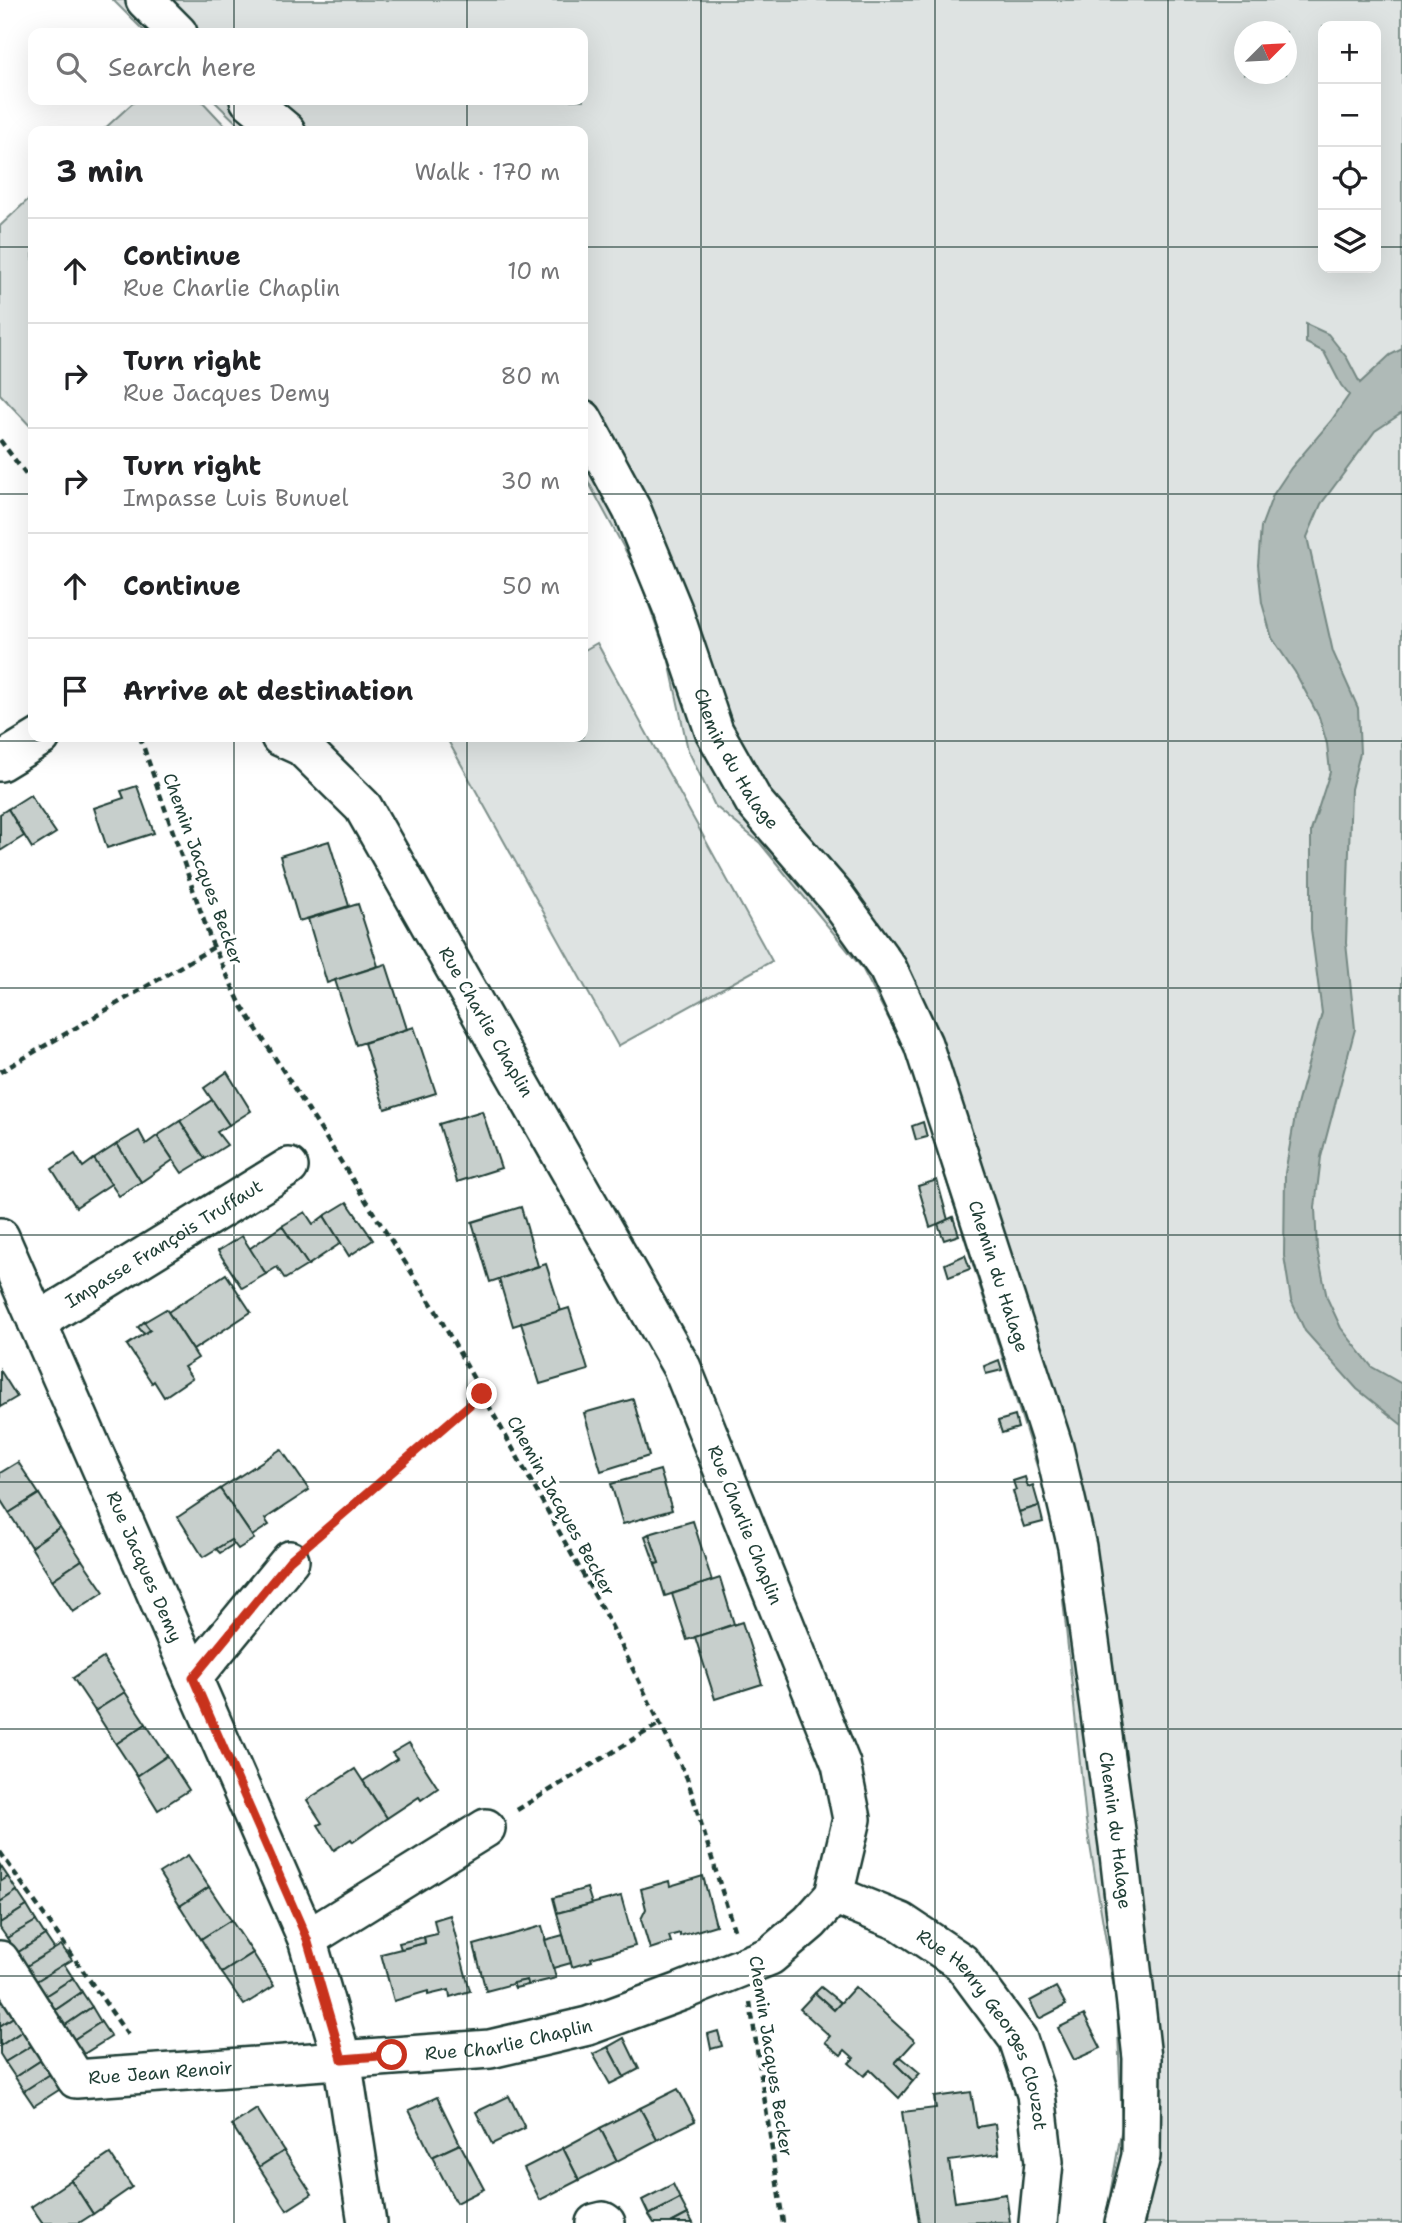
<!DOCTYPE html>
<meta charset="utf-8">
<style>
body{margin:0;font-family:"Shantell Sans",sans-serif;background:#f2f2f2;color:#202124}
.controls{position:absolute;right:21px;top:21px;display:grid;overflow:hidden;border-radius:14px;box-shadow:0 7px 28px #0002}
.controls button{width:63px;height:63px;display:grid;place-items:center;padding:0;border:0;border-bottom:2px solid #e0e0e0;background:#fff;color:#202124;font:35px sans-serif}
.compass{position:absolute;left:1234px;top:21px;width:63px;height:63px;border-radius:50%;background:#fff;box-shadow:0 7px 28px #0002;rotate:66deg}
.stop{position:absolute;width:21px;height:21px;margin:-16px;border:5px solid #c8321e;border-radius:50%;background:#fff}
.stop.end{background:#c8321e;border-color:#fff;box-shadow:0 2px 7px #0008}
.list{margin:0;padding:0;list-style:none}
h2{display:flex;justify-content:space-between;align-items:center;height:91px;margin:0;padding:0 28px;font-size:30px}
h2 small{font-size:23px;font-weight:400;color:#757577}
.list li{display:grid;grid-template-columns:46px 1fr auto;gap:21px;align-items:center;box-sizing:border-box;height:105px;padding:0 28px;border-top:2px solid #e0e0e0}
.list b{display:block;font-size:26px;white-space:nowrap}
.list p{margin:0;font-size:23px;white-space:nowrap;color:#757577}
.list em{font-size:23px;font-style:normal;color:#757577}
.icon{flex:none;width:38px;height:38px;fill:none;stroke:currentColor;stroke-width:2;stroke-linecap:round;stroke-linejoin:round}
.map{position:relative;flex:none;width:1402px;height:2223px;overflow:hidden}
.search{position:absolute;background:#fff;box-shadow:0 7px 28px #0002;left:28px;top:28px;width:560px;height:77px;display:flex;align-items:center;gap:18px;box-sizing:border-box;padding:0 24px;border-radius:14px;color:#757577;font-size:26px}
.panel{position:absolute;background:#fff;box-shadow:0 7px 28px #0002;left:28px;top:126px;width:560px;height:616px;border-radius:14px}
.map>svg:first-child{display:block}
.green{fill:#dee3e2;stroke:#7e908b;stroke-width:2;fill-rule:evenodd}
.water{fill:#afbab7;stroke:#758883;stroke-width:2}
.building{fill:#c7cfcc;stroke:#1f3d34;stroke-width:2}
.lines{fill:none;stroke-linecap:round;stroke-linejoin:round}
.minor-casing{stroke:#1f3d34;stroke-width:42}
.path{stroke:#1f3d34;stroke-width:4.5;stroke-dasharray:7 5;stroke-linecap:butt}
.minor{stroke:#fff;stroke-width:37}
.route{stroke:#c8321e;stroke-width:9}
.grid{fill:none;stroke:#1f3d34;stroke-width:2;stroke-opacity:0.55}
.labels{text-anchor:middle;stroke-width:7;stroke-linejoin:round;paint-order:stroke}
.street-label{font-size:18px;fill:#1f3d34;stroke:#fff}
</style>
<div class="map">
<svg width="1402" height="2223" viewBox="0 0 1402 2223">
<rect width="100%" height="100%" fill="#fff"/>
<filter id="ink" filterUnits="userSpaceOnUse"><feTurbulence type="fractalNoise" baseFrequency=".0143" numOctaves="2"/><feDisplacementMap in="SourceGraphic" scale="14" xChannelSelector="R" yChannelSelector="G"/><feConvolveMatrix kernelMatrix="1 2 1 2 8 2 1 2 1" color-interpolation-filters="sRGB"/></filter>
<g filter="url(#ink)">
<g class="green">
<path d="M113 0H1402V2223H1105L1122 2127 1117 2007 1086 1821 1055 1523 905 1050 862 968 760 843 715 806 688 750 669 661 637 572 583 472V131H245L213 100H583V33H146ZM1323 26H1376V268H1323ZM1244 32H1286V74H1244Z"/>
<path d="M136 100H201L230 131H102Z"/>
<path d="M33 195V429L0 394V226Z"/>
<path d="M597 643 772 961 618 1046 446 737H583V651Z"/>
</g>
<path class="water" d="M1306 324 1328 334 1347 358 1360 383 1390 355 1402 349V413L1375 431 1321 504 1307 537 1333 652 1358 708 1360 753 1351 789 1346 943 1355 1029 1321 1157 1315 1208 1317 1249 1327 1298 1341 1328 1372 1367 1402 1384V1425L1357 1389 1305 1331 1291 1300 1284 1256 1285 1173 1297 1105 1322 1013 1311 929V831L1330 772 1327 744 1319 717 1295 672 1272 638 1262 603 1258 565 1261 527 1273 495 1291 468 1331 421 1349 395 1341 385 1324 352 1306 343Z"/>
<g class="building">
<path d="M137 786 154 833 107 848 94 808 124 798 121 791Z"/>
<path d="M30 795 56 833 32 848 8 809Z"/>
<path d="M8 809 24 836 0 851V814Z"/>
<path d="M329 841 349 906 299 921 280 856Z"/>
<path d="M358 904 378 966 327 983 308 919Z"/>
<path d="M386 964 407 1029 356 1045 335 980Z"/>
<path d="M414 1027 436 1093 385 1109 364 1043Z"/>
<path d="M227 1072 251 1111 229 1125 204 1088Z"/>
<path d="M212 1100 229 1125 217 1132 227 1145 205 1159 180 1121Z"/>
<path d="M482 1111 501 1168 457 1182 439 1124Z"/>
<path d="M180 1121 205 1159 182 1173 157 1136Z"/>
<path d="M923 1122 927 1137 916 1140 912 1126Z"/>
<path d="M139 1131 146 1144 157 1136 173 1160 141 1182 117 1144Z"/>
<path d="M117 1144 141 1182 119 1196 94 1159Z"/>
<path d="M75 1154 83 1167 94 1159 111 1184 76 1207 52 1169Z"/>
<path d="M937 1180 948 1220 930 1227 918 1186Z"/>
<path d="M347 1202 373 1240 349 1256 324 1216Z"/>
<path d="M521 1207 538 1266 490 1282 472 1222Z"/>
<path d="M305 1212 313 1224 324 1216 341 1243 308 1265 282 1226Z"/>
<path d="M953 1217 959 1235 944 1240 938 1224Z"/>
<path d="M282 1226 308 1265 285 1279 277 1267 266 1274 249 1249Z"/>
<path d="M242 1236 266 1274 242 1288 218 1251Z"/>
<path d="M965 1255 970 1269 949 1277 945 1264Z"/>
<path d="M546 1264 561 1311 513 1326 499 1279Z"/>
<path d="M226 1274 251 1312 193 1350 168 1312Z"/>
<path d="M569 1308 588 1370 540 1384 521 1323Z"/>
<path d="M166 1309 198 1358 184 1367 192 1378 164 1397 154 1381 152 1383 127 1345 150 1330 144 1322Z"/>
<path d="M144 1322 150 1330 144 1334 138 1327Z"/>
<path d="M999 1360 1002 1370 986 1374 984 1366Z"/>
<path d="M0 1370 17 1397 0 1407Z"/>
<path d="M633 1399 649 1456 601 1471 584 1413Z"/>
<path d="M1015 1416 1018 1428 1002 1433 998 1421Z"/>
<path d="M281 1449 309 1490 265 1519 269 1525 252 1536 220 1489Z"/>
<path d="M18 1462 39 1494 9 1513 0 1499V1473Z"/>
<path d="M660 1470 672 1510 623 1524 611 1484Z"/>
<path d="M1025 1477 1028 1487 1033 1485 1039 1506 1019 1512 1013 1491 1016 1490 1013 1481Z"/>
<path d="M220 1489 254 1539 238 1549 231 1540 203 1557 178 1517Z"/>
<path d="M39 1494 60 1527 31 1547 9 1513Z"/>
<path d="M1039 1506 1043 1522 1024 1527 1019 1512Z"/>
<path d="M693 1521 712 1581 665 1596 655 1564 659 1563 649 1534Z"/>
<path d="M60 1527 82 1560 52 1580 31 1547Z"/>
<path d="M649 1534 659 1563 655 1564 645 1536Z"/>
<path d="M231 1540 234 1544 220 1553 216 1549Z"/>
<path d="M82 1560 104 1592 73 1612 52 1580Z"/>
<path d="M720 1578 734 1624 687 1640 672 1594Z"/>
<path d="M742 1622 762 1684 715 1699 695 1637Z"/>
<path d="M103 1658 125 1692 95 1711 73 1678Z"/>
<path d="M125 1692 146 1724 116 1744 95 1711Z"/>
<path d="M146 1724 167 1756 137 1776 116 1744Z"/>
<path d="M409 1743 438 1788 421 1800 419 1797 387 1818 363 1781 397 1759 392 1753Z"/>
<path d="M167 1756 189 1790 158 1810 137 1776Z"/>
<path d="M355 1769 387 1818 353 1842 351 1839 334 1850 318 1825 322 1823 307 1800Z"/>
<path d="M188 1855 209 1887 180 1906 159 1873Z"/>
<path d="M0 1865 8 1877 0 1882Z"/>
<path d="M703 1876 716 1925 680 1936V1933L669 1936 671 1942 650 1949 641 1919 646 1909 641 1889 669 1881 670 1886Z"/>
<path d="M8 1877 17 1891 0 1902V1882Z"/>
<path d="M209 1887 231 1920 201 1939 180 1906Z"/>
<path d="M587 1888 592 1904 557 1913 553 1898Z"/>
<path d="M17 1891 27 1906 0 1923V1902Z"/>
<path d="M621 1896 635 1946 591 1958 592 1961 572 1967 557 1913Z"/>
<path d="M27 1906 36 1921 7 1938 0 1928V1923Z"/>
<path d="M450 1915 470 1991 450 1997 449 1990 428 1995V1991L394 2001 381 1954 425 1943 424 1937 437 1934 434 1920Z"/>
<path d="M231 1920 253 1953 222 1973 201 1939Z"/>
<path d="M36 1921 45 1935 17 1953 7 1938Z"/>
<path d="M542 1926 556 1978 528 1985 527 1980 486 1991 474 1945Z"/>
<path d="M45 1935 55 1950 25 1967 17 1953Z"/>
<path d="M563 1935 571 1963 553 1968 545 1940Z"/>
<path d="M424 1937 425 1943 401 1949 399 1943Z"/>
<path d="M61 1945 72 1960 35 1982 25 1967Z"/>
<path d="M253 1953 274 1986 244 2005 222 1973Z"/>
<path d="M64 1964 73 1978 45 1996 35 1982Z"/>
<path d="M73 1978 82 1992 54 2011 45 1996Z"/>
<path d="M527 1980 528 1985 515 1988 513 1983Z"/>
<path d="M821 1987 841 2003 834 2010 815 1993Z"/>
<path d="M855 1987 915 2041 895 2063 913 2081 899 2098 870 2070 864 2076 849 2063 854 2058 845 2050 841 2055 825 2042 830 2036 800 2009 815 1993 834 2010Z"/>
<path d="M1056 1987 1066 2005 1039 2019 1030 2001Z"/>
<path d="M82 1992 92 2007 64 2026 54 2011Z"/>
<path d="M5 2000 15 2016 0 2026V2004Z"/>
<path d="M92 2007 101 2022 73 2040 64 2026Z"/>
<path d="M1084 2015 1101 2048 1074 2060 1058 2028Z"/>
<path d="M15 2016 24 2030 0 2046V2026Z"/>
<path d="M101 2022 111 2037 82 2055 73 2040Z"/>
<path d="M24 2030 33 2045 5 2062 0 2054V2046Z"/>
<path d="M718 2031 722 2046 711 2049 708 2034Z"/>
<path d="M624 2038 639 2069 624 2077 608 2047Z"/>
<path d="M33 2045 43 2059 15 2077 5 2062Z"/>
<path d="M608 2047 624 2077 610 2084 593 2054Z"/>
<path d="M901 2057 920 2073 913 2081 895 2063Z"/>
<path d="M43 2059 52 2073 24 2091 15 2077Z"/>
<path d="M52 2073 62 2088 34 2106 24 2091Z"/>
<path d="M678 2089 695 2121 657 2140 640 2108Z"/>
<path d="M971 2092 977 2127 995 2124 999 2154 949 2161 955 2202 1006 2194 1010 2222 919 2223 902 2112 936 2108 934 2097Z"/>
<path d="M509 2096 525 2128 492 2144 476 2112Z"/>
<path d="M437 2097 460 2144 432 2157 409 2110Z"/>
<path d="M640 2108 657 2140 617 2161 600 2128Z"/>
<path d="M257 2109 284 2151 259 2167 232 2125Z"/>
<path d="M600 2128 617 2161 579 2180 563 2148Z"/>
<path d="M460 2144 484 2189 456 2203 432 2157Z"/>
<path d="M563 2148 579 2180 540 2200 524 2168Z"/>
<path d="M284 2151 312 2194 287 2210 259 2167Z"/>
<path d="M110 2154 132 2187 93 2214 71 2180Z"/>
<path d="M71 2180 93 2214 79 2223H42L31 2207Z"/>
<path d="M673 2184 680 2199 649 2215 642 2200Z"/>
<path d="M680 2199 688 2214 671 2223H654L649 2215Z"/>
<path d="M688 2214 693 2223H671Z"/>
</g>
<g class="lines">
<defs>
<g id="minor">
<path d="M145 0 178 33"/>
<path d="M249 100 286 131"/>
<path id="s1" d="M583 419 632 510 673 610 714 731 754 802 836 897 888 969 923 1044 1054 1448 1077 1547 1118 1845 1142 2058 1141 2156 1124 2223"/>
<path d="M0 762 41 737"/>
<path id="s2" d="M0 1237 307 1939 342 2059 367 2223"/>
<path id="s3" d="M37 1322 289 1167"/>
<path d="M193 1678 290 1560"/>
<path id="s4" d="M834 1895 901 1922 961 1962 1018 2039 1036 2094 1044 2162 1038 2223"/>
<path d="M307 1939 486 1828"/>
<path id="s5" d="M0 1960 76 2079 490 2049 588 2026 680 1992 770 1956 810 1922 834 1895 852 1819 841 1764 682 1368 363 807 302 747 280 737"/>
<path d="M595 2223 603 2221 606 2223"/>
</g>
</defs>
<use href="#minor" class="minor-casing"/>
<g class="path">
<path d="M0 440 33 484"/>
<path d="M140 737 211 941 240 1003 436 1311 610 1623 687 1778 735 1933"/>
<path d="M0 1072 214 947"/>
<path d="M315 1538 482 1394"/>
<path d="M517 1810 659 1724"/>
<path d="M0 1852 130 2038"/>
<path d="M750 2002 783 2223"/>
</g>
<use href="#minor" class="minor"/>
</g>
</g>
<g class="lines" filter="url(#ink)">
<path class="route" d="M392 2055 342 2059 307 1939 193 1678 290 1560 482 1394"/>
</g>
<path class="grid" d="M234 0V33M467 0V33M701 0V2223M935 0V2223M1168 0V2223M234 100V131M467 100V131M0 247H33M583 247H1323M1376 247H1402M0 494H33M583 494H1402M234 737V2223M467 737V2223M0 741H1402M0 988H1402M0 1235H1402M0 1482H1402M0 1729H1402M0 1976H1402"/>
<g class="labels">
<g class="street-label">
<text dy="6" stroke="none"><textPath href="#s1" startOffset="374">Chemin du Halage</textPath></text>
<text transform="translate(203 869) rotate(70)" y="6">Chemin Jacques Becker</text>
<text transform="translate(486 1022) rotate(60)" y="6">Rue Charlie Chaplin</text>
<text dy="6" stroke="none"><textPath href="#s3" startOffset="149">Impasse François Truffaut</textPath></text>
<text dy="6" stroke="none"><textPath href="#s1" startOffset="962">Chemin du Halage</textPath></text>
<text transform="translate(561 1506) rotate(61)" y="6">Chemin Jacques Becker</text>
<text transform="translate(745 1525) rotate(68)" y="6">Rue Charlie Chaplin</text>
<text dy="6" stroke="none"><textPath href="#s2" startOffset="360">Rue Jacques Demy</textPath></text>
<text dy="6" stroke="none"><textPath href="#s1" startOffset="1530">Chemin du Halage</textPath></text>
<text dy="6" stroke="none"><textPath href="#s4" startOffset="214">Rue Henry Georges Clouzot</textPath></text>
<text dy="6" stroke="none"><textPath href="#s5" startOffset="576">Rue Charlie Chaplin</textPath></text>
<text transform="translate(771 2056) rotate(81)" y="6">Chemin Jacques Becker</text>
<text dy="6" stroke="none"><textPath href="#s5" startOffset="226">Rue Jean Renoir</textPath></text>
</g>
</g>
</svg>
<div class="controls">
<button>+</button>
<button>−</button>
<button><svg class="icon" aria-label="locate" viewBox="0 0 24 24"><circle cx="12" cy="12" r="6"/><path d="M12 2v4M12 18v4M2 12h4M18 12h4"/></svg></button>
<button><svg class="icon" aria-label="layers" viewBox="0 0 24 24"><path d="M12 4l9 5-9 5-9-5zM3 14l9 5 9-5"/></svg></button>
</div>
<svg class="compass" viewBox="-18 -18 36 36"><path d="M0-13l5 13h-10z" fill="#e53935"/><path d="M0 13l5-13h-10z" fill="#757577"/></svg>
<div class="stop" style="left:392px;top:2055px"></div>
<div class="stop end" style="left:482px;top:1394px"></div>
<div class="search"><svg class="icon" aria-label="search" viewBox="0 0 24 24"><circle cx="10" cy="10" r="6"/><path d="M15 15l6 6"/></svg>Search here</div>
<section class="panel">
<h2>3 min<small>Walk · 170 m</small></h2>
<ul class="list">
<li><svg class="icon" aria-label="ahead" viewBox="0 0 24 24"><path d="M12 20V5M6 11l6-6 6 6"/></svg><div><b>Continue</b><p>Rue Charlie Chaplin</p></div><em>10 m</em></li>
<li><svg class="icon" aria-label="right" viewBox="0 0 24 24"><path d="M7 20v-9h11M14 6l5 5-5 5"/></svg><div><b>Turn right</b><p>Rue Jacques Demy</p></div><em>80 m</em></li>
<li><svg class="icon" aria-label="right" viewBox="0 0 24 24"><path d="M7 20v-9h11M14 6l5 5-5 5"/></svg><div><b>Turn right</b><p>Impasse Luis Bunuel</p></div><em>30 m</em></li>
<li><svg class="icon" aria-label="ahead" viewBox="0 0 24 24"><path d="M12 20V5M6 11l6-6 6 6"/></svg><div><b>Continue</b></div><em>50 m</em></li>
<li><svg class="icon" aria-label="arrive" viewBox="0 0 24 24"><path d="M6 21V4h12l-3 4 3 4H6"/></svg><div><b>Arrive at destination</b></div></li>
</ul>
</section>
</div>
